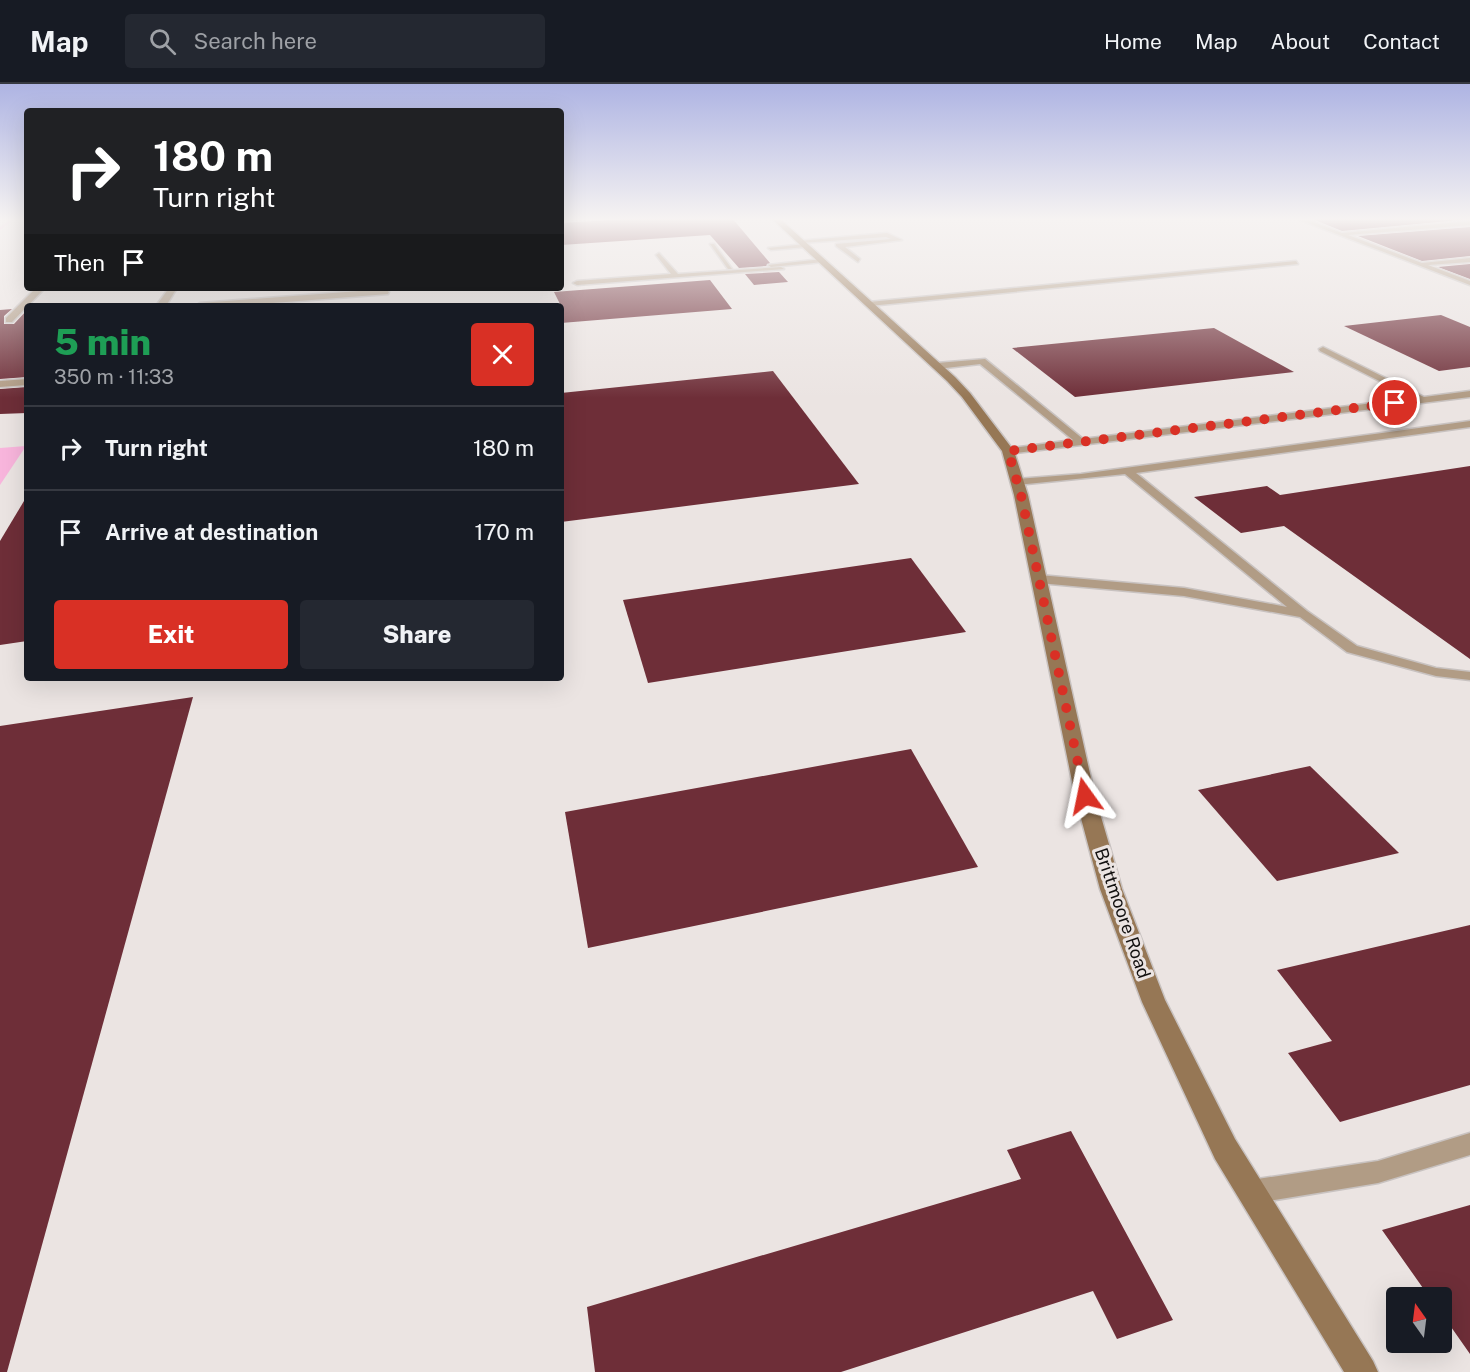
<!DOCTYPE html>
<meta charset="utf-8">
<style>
:root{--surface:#171b24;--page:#242831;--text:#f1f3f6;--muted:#9ea1a6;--line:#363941;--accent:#d93025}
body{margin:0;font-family:"Public Sans",sans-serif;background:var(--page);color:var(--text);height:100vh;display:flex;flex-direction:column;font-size:22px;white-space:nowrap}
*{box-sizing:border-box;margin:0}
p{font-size:20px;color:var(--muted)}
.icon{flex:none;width:33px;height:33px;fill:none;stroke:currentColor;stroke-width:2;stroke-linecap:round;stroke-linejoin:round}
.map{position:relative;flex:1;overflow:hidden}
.panel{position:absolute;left:24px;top:219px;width:540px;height:378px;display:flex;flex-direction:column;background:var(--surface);border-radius:6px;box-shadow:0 6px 24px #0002}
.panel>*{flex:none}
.hud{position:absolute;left:24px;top:24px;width:540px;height:183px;border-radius:6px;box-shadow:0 6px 24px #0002;background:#202124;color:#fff;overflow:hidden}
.needle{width:39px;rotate:346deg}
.fabs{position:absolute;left:1386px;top:1203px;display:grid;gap:12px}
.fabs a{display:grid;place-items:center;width:66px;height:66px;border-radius:6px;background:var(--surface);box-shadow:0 6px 24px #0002;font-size:30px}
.pin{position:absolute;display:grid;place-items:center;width:51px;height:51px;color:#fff;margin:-26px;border:3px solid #fff;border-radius:50%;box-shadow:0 2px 6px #0007}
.me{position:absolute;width:66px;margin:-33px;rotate:348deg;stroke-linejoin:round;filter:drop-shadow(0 0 4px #0008)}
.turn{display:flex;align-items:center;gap:21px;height:126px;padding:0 30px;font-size:27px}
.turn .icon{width:78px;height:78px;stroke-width:2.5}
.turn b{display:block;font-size:42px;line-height:51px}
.then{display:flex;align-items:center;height:57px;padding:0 30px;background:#0003;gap:12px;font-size:22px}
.round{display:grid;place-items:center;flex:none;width:63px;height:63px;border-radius:6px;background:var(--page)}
.summary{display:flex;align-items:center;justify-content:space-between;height:102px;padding:0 30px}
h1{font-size:36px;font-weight:800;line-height:45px;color:#1e9e55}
.button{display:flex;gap:12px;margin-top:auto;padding:12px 30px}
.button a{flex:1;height:69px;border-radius:6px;background:var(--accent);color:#fff;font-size:24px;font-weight:800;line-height:69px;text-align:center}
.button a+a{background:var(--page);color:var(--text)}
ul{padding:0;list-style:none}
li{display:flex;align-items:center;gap:18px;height:84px;padding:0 30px;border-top:2px solid var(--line)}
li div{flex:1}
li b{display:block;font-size:22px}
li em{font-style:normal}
header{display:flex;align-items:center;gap:36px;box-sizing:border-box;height:84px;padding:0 30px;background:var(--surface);border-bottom:2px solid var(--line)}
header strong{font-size:28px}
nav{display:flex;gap:33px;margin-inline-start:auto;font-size:21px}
.search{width:420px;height:54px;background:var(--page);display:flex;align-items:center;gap:15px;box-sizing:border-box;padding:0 21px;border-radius:6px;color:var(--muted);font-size:22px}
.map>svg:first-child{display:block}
</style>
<header>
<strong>Map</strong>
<div class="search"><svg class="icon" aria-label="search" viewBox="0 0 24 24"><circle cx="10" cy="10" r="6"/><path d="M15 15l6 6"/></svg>Search here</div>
<nav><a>Home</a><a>Map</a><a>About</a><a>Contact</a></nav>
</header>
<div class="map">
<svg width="1470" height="1288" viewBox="0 0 1470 1288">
<rect width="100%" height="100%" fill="#ebe4e2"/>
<path fill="#f8b5dc" d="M26 362 0 401V364Z"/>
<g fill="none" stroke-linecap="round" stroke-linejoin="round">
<path fill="#f8b5dc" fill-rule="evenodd" d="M7 134H11V138L0 146V143L7 138Z"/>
</g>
<g fill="#6e2e38">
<path d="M641 134H732L770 179 766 182 739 184 710 151 561 161V139Z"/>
<path d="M1310 134H1470V135L1342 147Z"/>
<path d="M1470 143V172L1422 177 1358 152Z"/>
<path d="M1470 180V195L1438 183Z"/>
<path d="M779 188 788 198 754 201 745 190Z"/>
<path d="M710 196 732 225 561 239V222L554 208Z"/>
<path d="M12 225 4 232V240H14L27 226V293L0 295V226Z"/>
<path d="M1441 231 1470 243V283L1439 287 1344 242Z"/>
<path d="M1214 244 1294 288 1075 313 1012 264Z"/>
<path d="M773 287 859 400 561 438V309Z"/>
<path d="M27 303V329L0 330V305Z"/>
<path d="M1470 382V575L1284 442 1241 449 1194 413 1267 402 1280 411Z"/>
<path d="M27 412V557L0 561V457Z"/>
<path d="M911 474 966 548 648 599 623 516Z"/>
<path d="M193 613 7 1288H0V642Z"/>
<path d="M911 665 978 783 588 864 565 728Z"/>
<path d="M1310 682 1348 719 1399 769 1277 797 1198 706Z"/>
<path d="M1470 841V1001L1340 1038 1288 969 1332 957 1277 886Z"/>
<path d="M1071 1047 1173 1236 1117 1255 1093 1207 841 1288H595L587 1223 1021 1095 1007 1066Z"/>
<path d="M1470 1121V1270L1442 1230V1214H1430L1382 1146Z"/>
</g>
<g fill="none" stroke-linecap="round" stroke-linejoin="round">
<g stroke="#c8c2c0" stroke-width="3">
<g id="service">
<path d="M1295 134H1303L1342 149 1470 137V141L1348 151 1422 179 1470 174V178L1428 181 1470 197V201Z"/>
<path d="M887 149 902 156 845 163 860 175 858 178 836 162V160L891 155 886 153 801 159 798 157Z"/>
<path d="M710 160H714L732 185H728Z"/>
<path d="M805 160 807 163 771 166 768 164Z"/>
<path d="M659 169 678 190 781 183 784 185 577 201 573 199 577 197 671 190 656 171Z"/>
<path d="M822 175 824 178 771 183 768 181Z"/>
<path d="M1296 177 1298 180 869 222 865 220 869 218Z"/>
<path d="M1323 263 1424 313 1470 307V313L1008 370 1004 369V365L1073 356 980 280 937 285 933 282 937 279 985 275 1083 355 1413 314 1320 267 1319 265Z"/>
<path d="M1470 337V343L1136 389 1307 527 1357 562 1436 584 1470 588V596L1436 592 1347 568 1300 533 1184 512 1039 499 1033 495 1039 491 1184 504 1287 523 1125 390 1017 401 1012 398 1017 395 1081 390Z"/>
<path d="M1470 1049V1071L1378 1099 1251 1120 1243 1116 1239 1108 1243 1100 1251 1096 1378 1077Z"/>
</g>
</g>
<g stroke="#c8c2c0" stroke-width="3">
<g id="minor">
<path d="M36 204H45L12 238H6V234Z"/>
<path d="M169 204H177L166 222H156Z"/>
<path d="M385 205 389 208 388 210 235 222H195L200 219Z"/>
<path d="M27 295V301L0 303V297Z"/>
</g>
</g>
<g stroke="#c8c2c0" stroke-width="3">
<path id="secondary" d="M771 134H779L955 293 970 309 1014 367 1028 411 1095 712 1122 805 1165 916 1235 1055 1373 1277 1378 1288H1344L1215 1075 1142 918 1100 805 1075 712 1014 411 1002 367 962 313 947 297Z"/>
</g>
<use href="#service" fill="#b19c85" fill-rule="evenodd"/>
<use href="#minor" fill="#b19c85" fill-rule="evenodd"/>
<use href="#secondary" fill="#967755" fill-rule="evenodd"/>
</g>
<linearGradient id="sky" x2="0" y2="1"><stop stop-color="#aeb4e3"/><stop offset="0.43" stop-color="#f6f3f2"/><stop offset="1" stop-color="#f6f3f2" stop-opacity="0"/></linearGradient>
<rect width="1470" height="314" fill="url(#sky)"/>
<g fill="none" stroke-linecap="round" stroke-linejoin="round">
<path stroke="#d93025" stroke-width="10" stroke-dasharray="0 18" d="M1085 712 1021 411 1008 367 1395 319"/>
</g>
<g text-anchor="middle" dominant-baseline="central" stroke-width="6" stroke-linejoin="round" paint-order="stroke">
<g font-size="18" fill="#12100f" stroke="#ebe4e2">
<text transform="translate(1123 829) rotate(71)">Brittmoore Road</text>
</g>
</g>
</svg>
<div class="fabs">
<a><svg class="needle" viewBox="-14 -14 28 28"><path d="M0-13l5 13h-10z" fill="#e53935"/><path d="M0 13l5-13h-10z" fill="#9ea1a6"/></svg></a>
</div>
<div class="pin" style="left:1395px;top:319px;background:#d93025"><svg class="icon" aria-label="arrive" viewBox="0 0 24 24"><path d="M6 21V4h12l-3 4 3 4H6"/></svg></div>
<svg class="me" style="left:1085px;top:712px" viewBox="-20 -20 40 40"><path d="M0-17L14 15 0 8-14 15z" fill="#d93025" stroke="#fff" stroke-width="4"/></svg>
<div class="hud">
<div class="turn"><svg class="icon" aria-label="right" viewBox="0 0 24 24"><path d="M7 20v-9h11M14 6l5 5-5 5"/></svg><div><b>180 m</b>Turn right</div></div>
<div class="then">Then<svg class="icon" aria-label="arrive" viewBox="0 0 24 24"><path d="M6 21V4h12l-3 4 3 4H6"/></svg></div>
</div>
<section class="panel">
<div class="summary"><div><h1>5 min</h1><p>350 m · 11:33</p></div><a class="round" style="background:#d93025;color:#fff"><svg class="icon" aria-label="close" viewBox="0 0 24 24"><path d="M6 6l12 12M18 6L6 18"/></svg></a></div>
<ul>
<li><svg class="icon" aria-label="right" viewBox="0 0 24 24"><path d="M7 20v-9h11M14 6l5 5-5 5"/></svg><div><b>Turn right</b></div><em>180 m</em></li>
<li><svg class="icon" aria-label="arrive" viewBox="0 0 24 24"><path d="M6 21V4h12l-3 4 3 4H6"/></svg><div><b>Arrive at destination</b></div><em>170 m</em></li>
</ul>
<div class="button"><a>Exit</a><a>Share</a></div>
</section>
</div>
